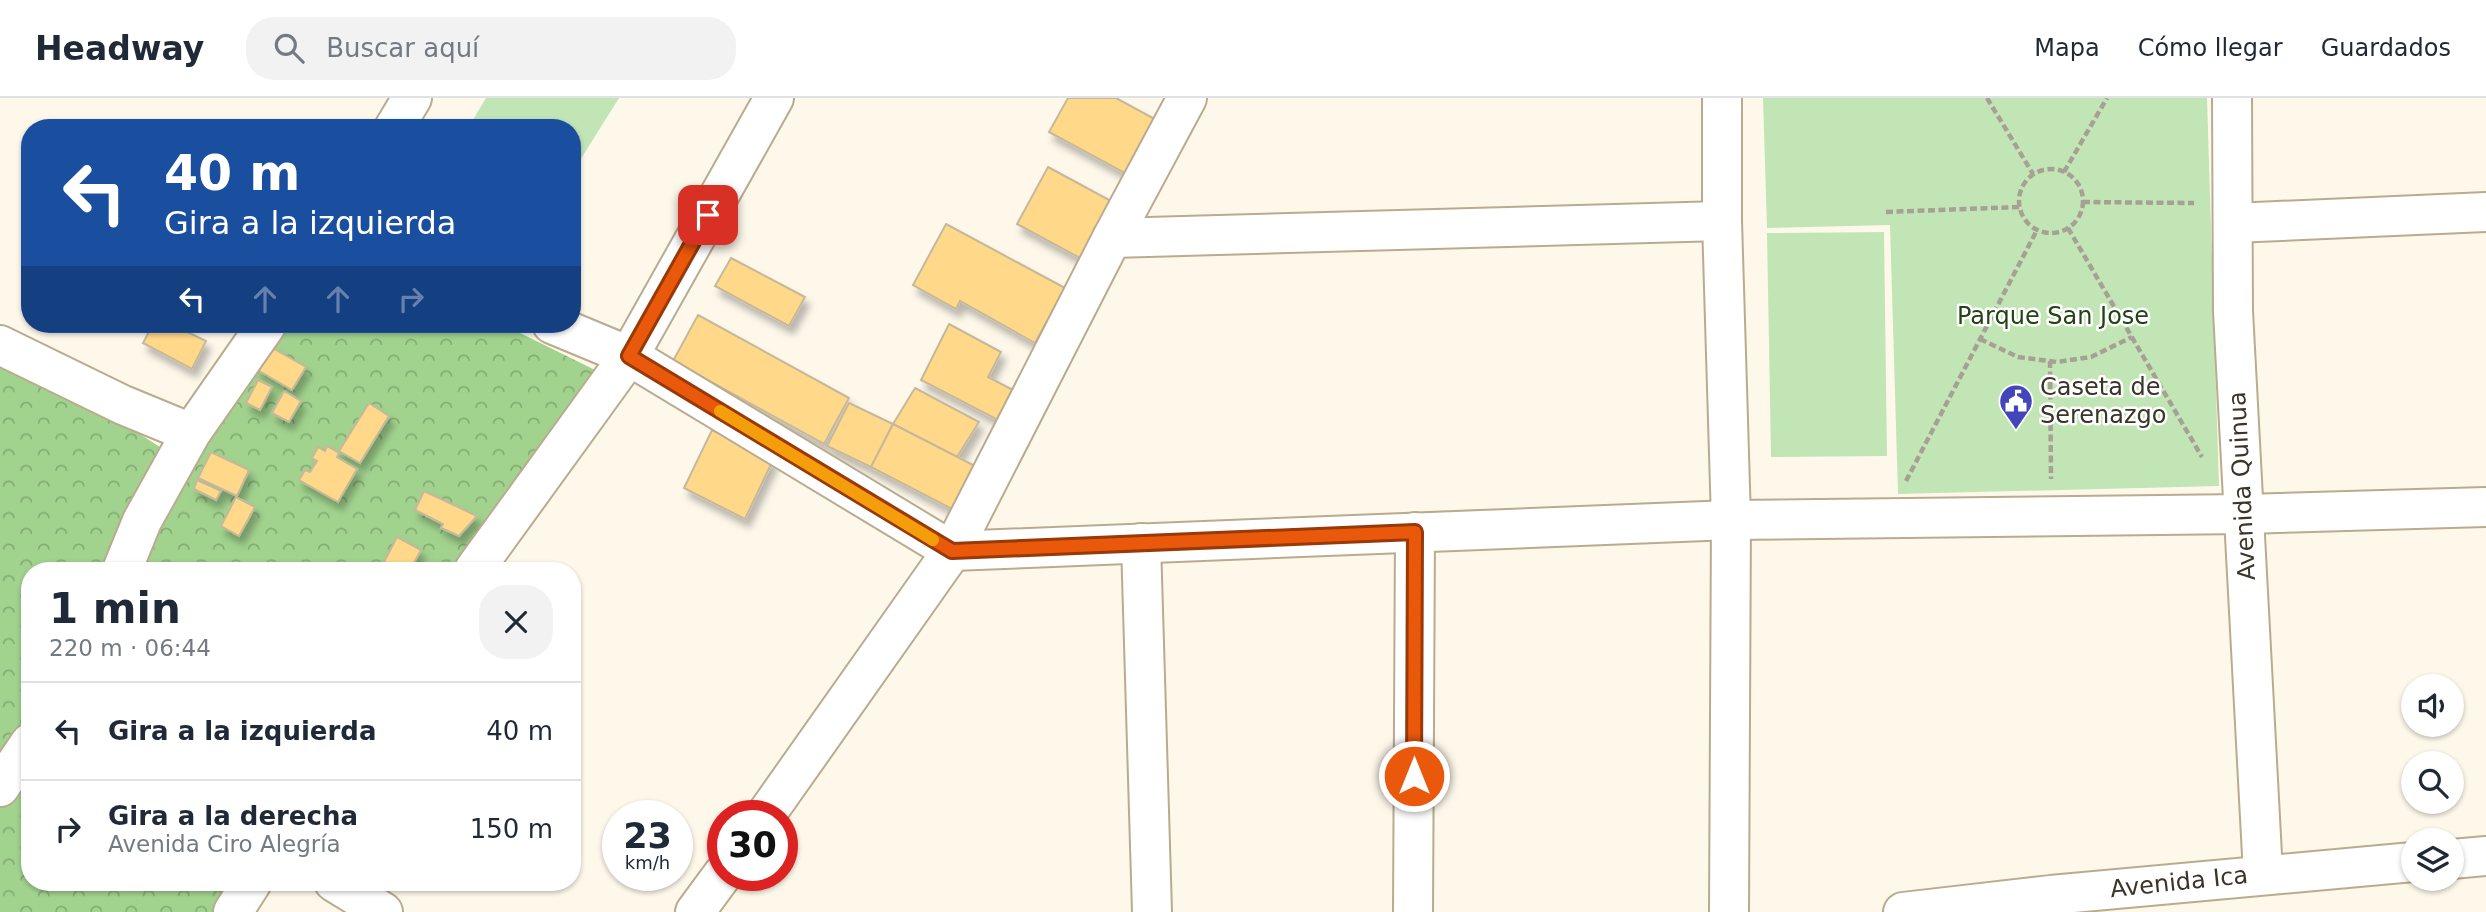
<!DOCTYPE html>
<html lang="es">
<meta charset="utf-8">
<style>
:root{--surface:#fff;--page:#f2f2f3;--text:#1f2937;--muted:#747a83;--line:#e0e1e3}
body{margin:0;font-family:"DejaVu Sans",sans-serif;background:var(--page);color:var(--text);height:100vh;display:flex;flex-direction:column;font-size:26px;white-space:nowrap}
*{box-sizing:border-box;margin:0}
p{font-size:23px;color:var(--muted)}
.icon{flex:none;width:38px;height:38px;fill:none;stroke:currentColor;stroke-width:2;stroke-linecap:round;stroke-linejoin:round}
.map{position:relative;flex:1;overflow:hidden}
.sheet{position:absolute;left:21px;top:464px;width:560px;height:329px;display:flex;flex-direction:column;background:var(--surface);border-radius:28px;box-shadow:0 2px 5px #0004}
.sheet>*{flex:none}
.guide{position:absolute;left:21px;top:21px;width:560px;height:214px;border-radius:28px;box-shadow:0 2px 5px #0004;background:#1a4fa0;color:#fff;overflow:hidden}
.fabs{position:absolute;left:2401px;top:576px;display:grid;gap:14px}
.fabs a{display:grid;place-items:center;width:63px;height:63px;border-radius:50%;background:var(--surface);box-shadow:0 2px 5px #0004;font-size:35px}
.speed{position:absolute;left:602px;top:702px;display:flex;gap:14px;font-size:35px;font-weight:700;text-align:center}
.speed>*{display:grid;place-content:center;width:91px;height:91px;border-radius:50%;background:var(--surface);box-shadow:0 2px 5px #0004;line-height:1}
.speed small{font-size:18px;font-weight:400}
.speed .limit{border:10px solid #d22;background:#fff;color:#111}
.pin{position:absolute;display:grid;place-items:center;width:60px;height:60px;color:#fff;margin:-30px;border-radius:14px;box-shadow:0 4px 10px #0006}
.me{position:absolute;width:77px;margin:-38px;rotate:0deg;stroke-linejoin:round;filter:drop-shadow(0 0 5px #0008)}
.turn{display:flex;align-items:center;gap:24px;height:147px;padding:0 28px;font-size:32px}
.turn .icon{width:91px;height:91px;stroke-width:2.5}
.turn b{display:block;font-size:49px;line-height:60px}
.lanes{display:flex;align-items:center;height:66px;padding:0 28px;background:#0003;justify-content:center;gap:35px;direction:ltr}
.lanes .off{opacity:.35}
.round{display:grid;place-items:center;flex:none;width:74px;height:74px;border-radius:28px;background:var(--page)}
.overview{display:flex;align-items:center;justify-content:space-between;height:119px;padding:0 28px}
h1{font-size:42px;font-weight:700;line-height:52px}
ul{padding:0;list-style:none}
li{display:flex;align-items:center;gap:21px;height:98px;padding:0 28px;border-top:2px solid var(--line)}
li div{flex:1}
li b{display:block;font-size:26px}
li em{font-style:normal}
header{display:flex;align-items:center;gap:42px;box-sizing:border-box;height:98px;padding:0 35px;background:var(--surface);border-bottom:2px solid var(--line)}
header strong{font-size:33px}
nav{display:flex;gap:38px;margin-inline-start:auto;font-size:24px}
.search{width:490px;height:63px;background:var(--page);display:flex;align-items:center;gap:18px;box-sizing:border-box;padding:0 24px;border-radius:28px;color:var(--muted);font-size:26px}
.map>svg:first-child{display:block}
</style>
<header>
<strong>Headway</strong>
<div class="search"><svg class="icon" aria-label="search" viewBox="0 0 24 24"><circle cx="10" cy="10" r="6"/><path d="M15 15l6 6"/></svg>Buscar aquí</div>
<nav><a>Mapa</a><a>Cómo llegar</a><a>Guardados</a></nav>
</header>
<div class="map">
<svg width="2486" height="814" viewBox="0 0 2486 814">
<defs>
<pattern id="forest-crowns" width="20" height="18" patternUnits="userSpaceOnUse" patternTransform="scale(1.75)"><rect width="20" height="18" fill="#a1d38e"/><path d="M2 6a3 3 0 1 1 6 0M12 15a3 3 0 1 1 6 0" fill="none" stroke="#84ac74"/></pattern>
<filter id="shadow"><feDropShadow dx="4.5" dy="8" stdDeviation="3.5" flood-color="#0004"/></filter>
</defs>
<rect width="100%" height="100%" fill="#fef8eb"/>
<g fill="#c2e5b6">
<path d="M486 0H619L572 75V30H468Z"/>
<path d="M1763 0H2207L2219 388 1898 396 1890 127 1767 130Z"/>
<path d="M1884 134 1887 358 1771 359 1767 135Z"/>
</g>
<path fill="url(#forest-crowns)" d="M246 226H502L597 273 459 472H30V784H248L231 814H0V259L121 324 177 360Z"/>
<g fill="#ffd989" stroke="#c6b89a" stroke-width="2" filter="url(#shadow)">
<path d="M1068 0H1116L1162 25 1132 79 1049 34Z"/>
<path d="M1048 69 1122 109 1091 166 1017 126Z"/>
<path d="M946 126 1065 190 1035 245 960 203 956 211 913 187Z"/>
<path d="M731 160 805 199 789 228 715 188Z"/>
<path d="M698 217 849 300 824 346 673 263Z"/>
<path d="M153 226H171L206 243 192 271 143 245Z"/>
<path d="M949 226 1001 254 988 279 1013 292 998 322 921 282Z"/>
<path d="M269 248 306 269 292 292 256 271Z"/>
<path d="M258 282 272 289 260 312 246 305Z"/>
<path d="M915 290 979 324 957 359 893 326Z"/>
<path d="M284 293 301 303 289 324 272 315Z"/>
<path d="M369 305 389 318 360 365 339 353Z"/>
<path d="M849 305 893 326 871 369 827 348Z"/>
<path d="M893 326 975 368 952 411 871 369Z"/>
<path d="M712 332 773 362 745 421 684 390Z"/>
<path d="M327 348 339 355 337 359 357 371 338 404 299 382 305 372 310 374 317 363 312 360 318 349 325 353Z"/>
<path d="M211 354 249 372 237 398 198 380Z"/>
<path d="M197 382 221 393 216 402 194 391Z"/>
<path d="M424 393 477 418 459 438 441 430 443 426 415 412Z"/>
<path d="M236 399 255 409 239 438 221 428Z"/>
<path d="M397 439 421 452 410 472H400L384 464Z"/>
</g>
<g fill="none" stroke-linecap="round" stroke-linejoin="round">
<g stroke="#baab8e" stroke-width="42">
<g id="minor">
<path d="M1722 0V123L1731 422 1729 814"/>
<path d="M2232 0 2233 213 2263 776"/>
<path d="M394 30 412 0"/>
<path d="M2233 125 2486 114"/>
<path d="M1112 140 1722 123"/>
<path d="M552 226 629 258 952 453 1731 422 2244 416 2486 409"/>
<path d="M0 247 123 307 191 335"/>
<path d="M1141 445 1152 814"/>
<path d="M122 472 142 423 191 335 267 226"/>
<path d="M474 472 629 258 774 0"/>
<path d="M0 689 30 645"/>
<path d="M765 718 952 453 1112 140 1187 0"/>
<path d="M2452 761 2486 758"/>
<path d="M334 784 383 814"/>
<path d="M233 814 252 784"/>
<path d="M695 814 723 776"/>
<path d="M1413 814 1415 434"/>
<path d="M1903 814 2051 797 2413 764"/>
</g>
</g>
<g stroke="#a7a194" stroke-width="4.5" stroke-dasharray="7 3.5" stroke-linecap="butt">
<path d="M1987 0 2033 76"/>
<circle cx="2051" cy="103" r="32"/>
<path d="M2064 74 2107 0"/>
<path d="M2083 104 2194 105"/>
<path d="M1886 114 2019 109"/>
<path d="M2068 130 2202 359"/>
<path d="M1980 241 2018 259 2057 264 2091 259 2132 239"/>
<path d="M2050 263 2051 381"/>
<path d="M1906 383 2037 132"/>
</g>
<use href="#minor" stroke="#fff" stroke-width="38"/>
</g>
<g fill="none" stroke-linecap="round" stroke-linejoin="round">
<g stroke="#983908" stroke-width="18">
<path id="route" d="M708 117 629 258 952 453 1415 434 1414 678"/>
</g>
<use href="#route" stroke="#ea580c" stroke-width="12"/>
<path stroke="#f59e0b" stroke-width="12" d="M720 313 933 442"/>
</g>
<defs>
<g id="civic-pin" transform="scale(1.75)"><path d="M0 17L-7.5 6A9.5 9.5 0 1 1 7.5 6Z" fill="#4345bb" stroke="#fff"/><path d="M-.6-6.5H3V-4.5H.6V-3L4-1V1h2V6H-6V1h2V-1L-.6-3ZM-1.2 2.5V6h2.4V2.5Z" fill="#fff"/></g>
</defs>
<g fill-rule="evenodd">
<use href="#civic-pin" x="2016" y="303"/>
</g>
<g text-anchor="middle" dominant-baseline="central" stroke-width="5" stroke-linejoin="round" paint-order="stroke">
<g font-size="24" fill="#234314" stroke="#fff">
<text x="2053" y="218">Parque San Jose</text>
</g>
<g font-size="24" fill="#3b3529" stroke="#fff" text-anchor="start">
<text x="2040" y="289">Caseta de<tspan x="2040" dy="28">Serenazgo</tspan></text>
</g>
<g font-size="24" fill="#3b3529" stroke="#fff">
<text transform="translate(2242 388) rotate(-93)">Avenida Quinua</text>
<text transform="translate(2179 784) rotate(-6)">Avenida Ica</text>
</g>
</g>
</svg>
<div class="fabs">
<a><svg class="icon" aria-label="sound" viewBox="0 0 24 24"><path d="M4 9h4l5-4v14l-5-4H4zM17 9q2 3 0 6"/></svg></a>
<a><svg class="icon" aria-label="search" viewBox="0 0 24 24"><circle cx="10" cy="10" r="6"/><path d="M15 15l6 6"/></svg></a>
<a><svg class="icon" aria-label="layers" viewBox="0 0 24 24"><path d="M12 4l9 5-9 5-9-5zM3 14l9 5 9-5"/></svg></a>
</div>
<div class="speed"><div>23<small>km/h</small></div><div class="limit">30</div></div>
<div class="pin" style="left:708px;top:117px;background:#d93025"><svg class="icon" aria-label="arrive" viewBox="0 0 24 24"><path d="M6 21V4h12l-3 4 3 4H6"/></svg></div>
<svg class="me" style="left:1414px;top:678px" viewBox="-20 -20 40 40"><circle r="17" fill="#ea580c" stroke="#fff" stroke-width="3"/><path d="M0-11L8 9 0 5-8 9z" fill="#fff"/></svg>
<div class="guide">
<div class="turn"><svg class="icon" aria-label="left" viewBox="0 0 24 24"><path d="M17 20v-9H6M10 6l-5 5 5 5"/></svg><div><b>40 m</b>Gira a la izquierda</div></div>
<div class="lanes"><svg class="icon" aria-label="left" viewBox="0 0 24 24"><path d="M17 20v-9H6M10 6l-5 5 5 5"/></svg><svg class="icon off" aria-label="ahead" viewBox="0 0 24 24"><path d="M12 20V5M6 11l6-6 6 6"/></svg><svg class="icon off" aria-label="ahead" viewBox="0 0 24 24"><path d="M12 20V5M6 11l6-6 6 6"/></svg><svg class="icon off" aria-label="right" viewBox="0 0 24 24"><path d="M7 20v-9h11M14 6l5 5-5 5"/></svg></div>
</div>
<section class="sheet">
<div class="overview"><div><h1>1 min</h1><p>220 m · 06:44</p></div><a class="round"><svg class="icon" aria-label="close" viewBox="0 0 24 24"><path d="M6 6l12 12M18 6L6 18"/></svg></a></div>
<ul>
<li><svg class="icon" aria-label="left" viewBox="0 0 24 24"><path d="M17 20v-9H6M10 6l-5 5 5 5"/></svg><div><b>Gira a la izquierda</b></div><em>40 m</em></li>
<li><svg class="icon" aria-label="right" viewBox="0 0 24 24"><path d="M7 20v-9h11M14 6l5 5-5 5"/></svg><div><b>Gira a la derecha</b><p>Avenida Ciro Alegría</p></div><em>150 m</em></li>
</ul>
</section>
</div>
